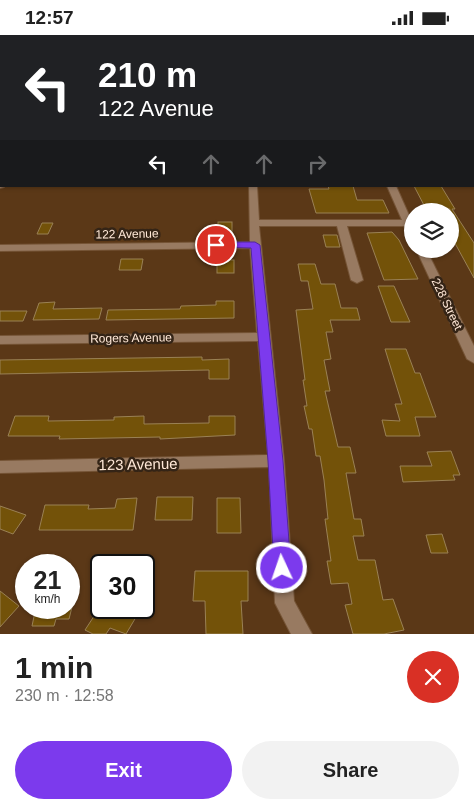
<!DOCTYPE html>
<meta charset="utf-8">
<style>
:root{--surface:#fff;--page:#f2f2f2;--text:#222;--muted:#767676;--accent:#7c3aed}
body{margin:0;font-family:Arial,sans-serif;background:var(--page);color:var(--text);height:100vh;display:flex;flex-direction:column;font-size:19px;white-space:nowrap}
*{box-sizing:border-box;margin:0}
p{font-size:16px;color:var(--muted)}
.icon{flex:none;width:28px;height:28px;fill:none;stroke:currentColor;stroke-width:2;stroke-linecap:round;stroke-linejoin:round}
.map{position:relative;height:599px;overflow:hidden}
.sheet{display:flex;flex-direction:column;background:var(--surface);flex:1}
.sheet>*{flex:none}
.top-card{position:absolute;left:0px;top:0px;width:475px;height:152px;box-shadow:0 1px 4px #0004;background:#202124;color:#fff;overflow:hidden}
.controls{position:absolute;left:404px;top:168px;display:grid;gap:10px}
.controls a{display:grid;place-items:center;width:55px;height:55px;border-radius:50%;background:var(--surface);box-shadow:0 1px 4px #0004;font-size:25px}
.speed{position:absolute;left:15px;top:519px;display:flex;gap:10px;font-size:25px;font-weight:700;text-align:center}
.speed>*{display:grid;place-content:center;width:65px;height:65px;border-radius:50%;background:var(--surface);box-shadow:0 1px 4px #0004;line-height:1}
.speed small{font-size:12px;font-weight:400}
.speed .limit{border:2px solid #111;border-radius:8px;background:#fff;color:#111}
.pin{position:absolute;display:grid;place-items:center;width:42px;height:42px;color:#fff;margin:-21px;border:2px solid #fff;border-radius:50%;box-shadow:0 1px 5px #0007}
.me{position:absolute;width:55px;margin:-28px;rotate:357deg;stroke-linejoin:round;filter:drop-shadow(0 0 4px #0008)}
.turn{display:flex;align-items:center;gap:18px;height:105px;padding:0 15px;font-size:22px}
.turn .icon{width:65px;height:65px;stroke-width:2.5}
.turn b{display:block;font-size:35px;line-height:42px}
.lanes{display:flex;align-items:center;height:48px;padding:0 15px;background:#0003;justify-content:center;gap:25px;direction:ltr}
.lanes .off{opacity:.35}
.round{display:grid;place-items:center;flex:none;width:52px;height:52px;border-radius:26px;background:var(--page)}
.headline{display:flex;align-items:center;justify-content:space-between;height:85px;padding:0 15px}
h1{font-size:30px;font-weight:800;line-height:38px}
.primary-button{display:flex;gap:10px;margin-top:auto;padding:10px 15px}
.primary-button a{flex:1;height:58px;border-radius:30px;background:var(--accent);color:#fff;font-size:20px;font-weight:800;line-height:58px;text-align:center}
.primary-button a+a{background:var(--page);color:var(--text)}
.status{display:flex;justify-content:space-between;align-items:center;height:35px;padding:0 25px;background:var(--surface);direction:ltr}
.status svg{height:14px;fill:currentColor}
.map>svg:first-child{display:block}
</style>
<div class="status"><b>12:57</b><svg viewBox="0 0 49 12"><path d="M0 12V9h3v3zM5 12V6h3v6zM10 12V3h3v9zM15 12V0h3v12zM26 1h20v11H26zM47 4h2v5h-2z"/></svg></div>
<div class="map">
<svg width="474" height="599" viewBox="0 0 474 599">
<rect width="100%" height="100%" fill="#5b3817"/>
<g fill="#735209" stroke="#9a8155">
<path d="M328 151H353L357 165H383L389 178H316L309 154H329Z"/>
<path d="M414 151H441L455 174H452L474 208V243L451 201H455L450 193V174H426Z"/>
<rect x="218" y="187" width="14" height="10"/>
<path d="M42 188H53L48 199H37Z"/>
<path d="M392 197 399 205 418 244 384 245 367 198Z"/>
<path d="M323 200H337L340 212H326Z"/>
<path d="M121 224H143L141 235H119Z"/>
<rect x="217" y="225" width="17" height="13"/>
<path d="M298 229H315L321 249H335L341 273H357L360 285H330L333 297H326L331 324 324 325 330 356H325L338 412H350L356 438H346L354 484H361L364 501H353L358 525H375L383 565 393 564 404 595 384 599H353L345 570 352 569 348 548 331 549 327 526H331L325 484H328L324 445 320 421H316L312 394H309L304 371H307L303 345H305L296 275 313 274 308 246H301Z"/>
<path d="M378 251H394L410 287H391Z"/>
<path d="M216 266H234V283L106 285 108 275 180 274 181 271 216 270Z"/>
<path d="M55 267 53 274 102 273 99 284 33 285 39 268Z"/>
<path d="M0 276H27L23 286H0Z"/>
<path d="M385 314H406L415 338H420L436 382H415L420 401H386L382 385 400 386 395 369H402Z"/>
<path d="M202 322V325L229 324V344H209V335L0 339V325Z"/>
<path d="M15 381H49L48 386 114 385V382L144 381V389L209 388V381H235V400L160 404V402L59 404 60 401H8Z"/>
<path d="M451 416 460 440H453L455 445 403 447 400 431H432L427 417Z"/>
<path d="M157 462H193L192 485H155Z"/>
<path d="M137 463 133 495H39L45 470H89L88 474 115 473 117 464Z"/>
<path d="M217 463H240L241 498H217Z"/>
<path d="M0 471 26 480 13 499 0 494Z"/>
<path d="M442 499 448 518H431L426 500Z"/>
<path d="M195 536H248V566H241L243 599H206L205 566H193Z"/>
<path d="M0 556 19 571 0 592Z"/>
<path d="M36 572H72L69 584H56L54 591H32Z"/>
<path d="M100 572H142L126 599 110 593 106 599H93L85 595Z"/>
</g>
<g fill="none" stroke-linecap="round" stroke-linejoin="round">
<g stroke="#755436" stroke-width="2">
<g id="minor">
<path d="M86 0H92V1H87Z"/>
<path d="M144 0H153L154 1H146Z"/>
<path d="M314 0H320L321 1H315Z"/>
<path d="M349 0H355V1H350Z"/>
<path d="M437 0H443L444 1H438Z"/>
<rect x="0" y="16" width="1" height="4"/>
<rect x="0" y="103" width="1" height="4"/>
<path d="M0 147 1 151 4 152 0 153Z"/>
<path d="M249 151H257L259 185H402L387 151H396L412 187V200L408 199 404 191H347L363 245 357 248 351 245 337 191H259L284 426 294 566 312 599H291L275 568 269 432 0 438V426L268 420 258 306 0 309V301L257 298 250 213 0 216V210L250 207Z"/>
<path d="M416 214H426L474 311V328L467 324Z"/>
</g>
</g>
<use href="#minor" fill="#987a61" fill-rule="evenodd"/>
</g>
<path fill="#7c3aed" stroke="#51269a" d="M216 207H255L260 210 283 426 291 533 288 538 282 541 276 538 274 533 268 426 251 213 212 212 211 210Z"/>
<g text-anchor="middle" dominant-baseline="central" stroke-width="5" stroke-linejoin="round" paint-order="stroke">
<g font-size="12" fill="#ffe8d7" stroke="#342416">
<text transform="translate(127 199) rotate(-1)">122 Avenue</text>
<text transform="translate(447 269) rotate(64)">228 Street</text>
<text transform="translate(131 303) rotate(-1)">Rogers Avenue</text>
</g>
<g font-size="15" fill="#ffe8d7" stroke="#342416">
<text transform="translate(138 429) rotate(-1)">123 Avenue</text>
</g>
</g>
</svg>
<div class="controls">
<a><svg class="icon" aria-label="layers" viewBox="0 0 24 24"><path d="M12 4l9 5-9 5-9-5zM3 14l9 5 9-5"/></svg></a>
</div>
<div class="speed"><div>21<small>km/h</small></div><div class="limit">30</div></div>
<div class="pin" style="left:216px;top:210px;background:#d93025"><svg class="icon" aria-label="arrive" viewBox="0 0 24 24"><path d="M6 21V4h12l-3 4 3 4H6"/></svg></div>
<svg class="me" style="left:282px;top:533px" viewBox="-20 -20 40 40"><circle r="17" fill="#7c3aed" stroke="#fff" stroke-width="3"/><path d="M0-11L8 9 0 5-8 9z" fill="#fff"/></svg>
<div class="top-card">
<div class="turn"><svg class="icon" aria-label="left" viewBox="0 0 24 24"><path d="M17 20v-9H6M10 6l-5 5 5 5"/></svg><div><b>210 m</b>122 Avenue</div></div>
<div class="lanes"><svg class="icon" aria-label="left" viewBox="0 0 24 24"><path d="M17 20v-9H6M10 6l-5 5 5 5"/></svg><svg class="icon off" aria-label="ahead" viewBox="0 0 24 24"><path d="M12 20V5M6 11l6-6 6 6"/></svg><svg class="icon off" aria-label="ahead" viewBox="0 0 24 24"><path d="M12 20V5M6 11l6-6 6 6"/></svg><svg class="icon off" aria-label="right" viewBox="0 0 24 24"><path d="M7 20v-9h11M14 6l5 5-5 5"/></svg></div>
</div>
</div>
<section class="sheet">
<div class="headline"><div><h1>1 min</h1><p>230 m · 12:58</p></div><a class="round" style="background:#d93025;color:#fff"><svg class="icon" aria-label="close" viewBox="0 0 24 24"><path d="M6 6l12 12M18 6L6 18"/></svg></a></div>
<div class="primary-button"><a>Exit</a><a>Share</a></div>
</section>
